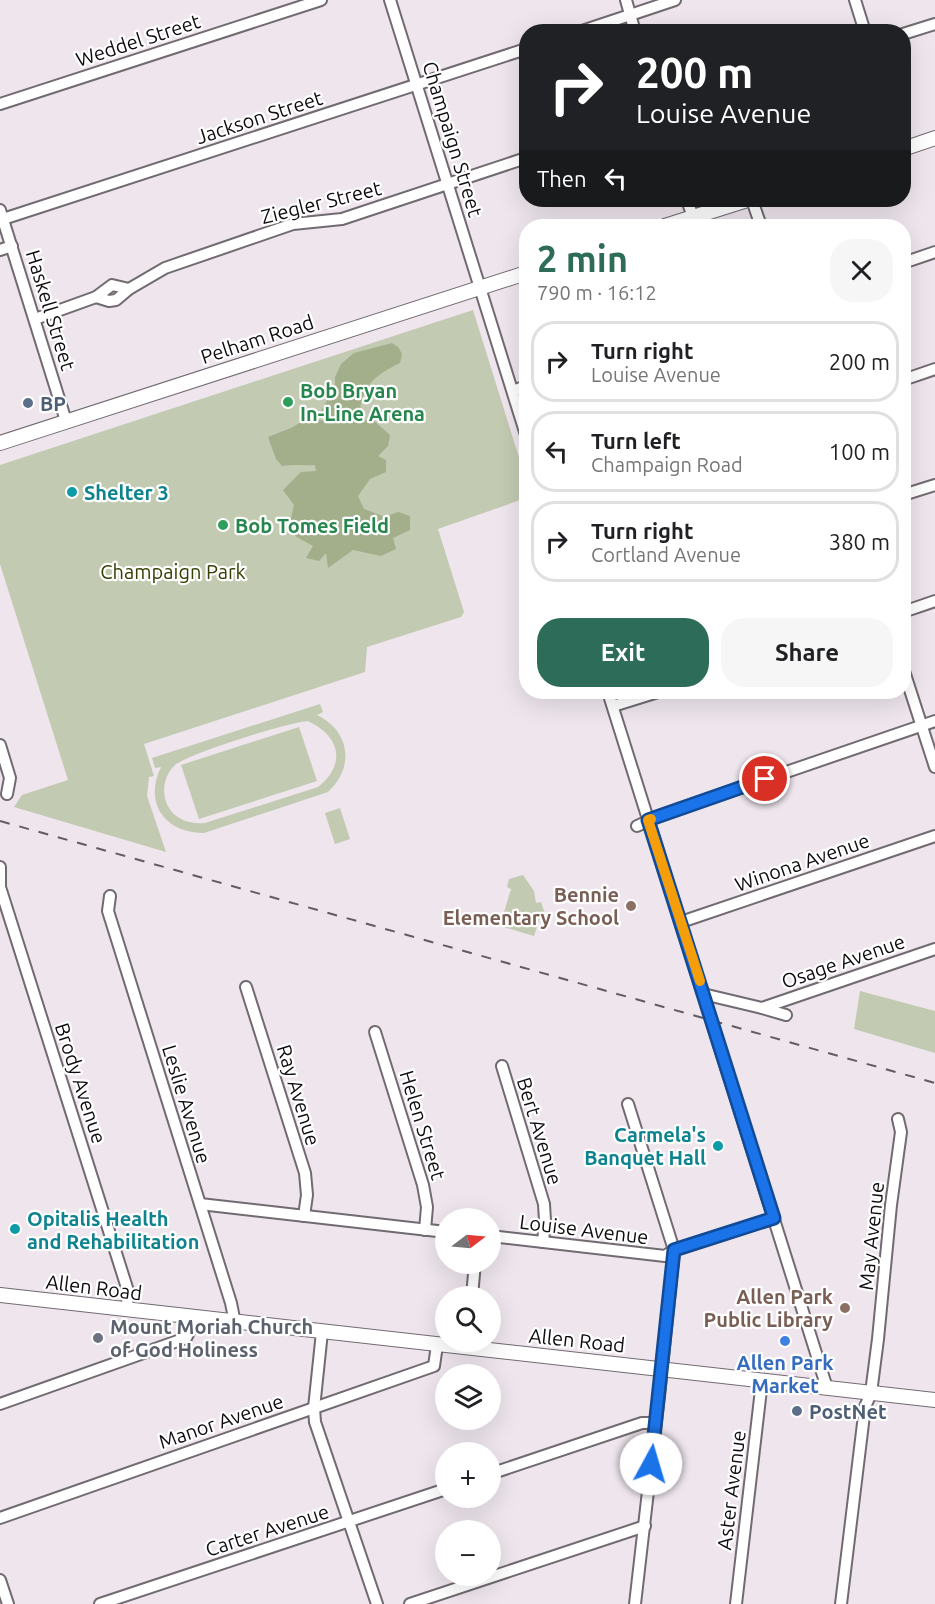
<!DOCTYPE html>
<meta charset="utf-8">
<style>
:root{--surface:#fff;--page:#f6f6f6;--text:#202124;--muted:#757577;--line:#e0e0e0;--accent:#2d6c59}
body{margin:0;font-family:Ubuntu,sans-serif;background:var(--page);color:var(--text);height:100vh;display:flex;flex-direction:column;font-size:22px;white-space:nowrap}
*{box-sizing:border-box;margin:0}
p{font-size:20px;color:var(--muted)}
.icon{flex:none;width:33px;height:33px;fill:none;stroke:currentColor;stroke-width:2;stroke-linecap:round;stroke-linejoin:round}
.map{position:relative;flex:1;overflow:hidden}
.panel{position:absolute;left:519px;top:219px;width:392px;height:480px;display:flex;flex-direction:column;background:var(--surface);border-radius:24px;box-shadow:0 6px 24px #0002}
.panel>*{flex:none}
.guide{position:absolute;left:519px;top:24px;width:392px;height:183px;border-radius:24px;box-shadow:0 6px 24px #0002;background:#202124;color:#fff;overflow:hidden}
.needle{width:39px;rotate:74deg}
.fabs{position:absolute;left:435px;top:1208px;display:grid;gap:12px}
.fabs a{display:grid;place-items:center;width:66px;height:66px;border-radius:50%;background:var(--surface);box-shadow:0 6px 24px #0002;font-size:30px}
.pin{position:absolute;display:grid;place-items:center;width:51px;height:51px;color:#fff;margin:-26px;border:3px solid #fff;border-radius:50%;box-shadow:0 2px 6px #0007}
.me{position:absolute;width:66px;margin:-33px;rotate:6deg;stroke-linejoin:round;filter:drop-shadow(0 0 4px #0008)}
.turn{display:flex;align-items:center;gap:21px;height:126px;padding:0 18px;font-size:27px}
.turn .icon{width:78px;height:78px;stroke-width:2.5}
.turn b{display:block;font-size:42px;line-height:51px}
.then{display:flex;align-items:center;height:57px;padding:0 18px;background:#0003;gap:12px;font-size:22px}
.round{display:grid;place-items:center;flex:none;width:63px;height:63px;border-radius:24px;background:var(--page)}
.head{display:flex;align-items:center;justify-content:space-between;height:102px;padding:0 18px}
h1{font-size:36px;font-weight:700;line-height:45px;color:var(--accent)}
.action{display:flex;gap:12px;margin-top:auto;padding:12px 18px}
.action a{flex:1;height:69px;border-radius:24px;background:var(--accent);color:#fff;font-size:24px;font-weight:700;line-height:69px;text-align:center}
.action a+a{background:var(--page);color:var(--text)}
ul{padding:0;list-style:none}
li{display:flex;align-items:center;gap:18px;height:81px;margin:0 12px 9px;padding:0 6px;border:3px solid var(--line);border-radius:24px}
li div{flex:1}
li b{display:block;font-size:22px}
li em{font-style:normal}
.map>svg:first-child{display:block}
</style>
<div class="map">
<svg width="935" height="1604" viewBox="0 0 935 1604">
<rect width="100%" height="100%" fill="#eee5ed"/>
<g fill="#c2cab1" fill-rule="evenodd">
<path d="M473 310 526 480V498L438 529 464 612 461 617 367 647 365 672 144 744 154 776 149 777 147 796 166 852 14 807 22 795 68 780 0 564V465Z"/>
<path d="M320 704 323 712 317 715C350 731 355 767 328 792L204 833C166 833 143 804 161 767L155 768 152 758ZM308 721C340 736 347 764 318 787L205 823C192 824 177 821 169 808 161 795 163 777 174 766 185 754 290 722 308 721Z"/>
<path d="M299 727 317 781 199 819 181 765Z"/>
<path d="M340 808 350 839 335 844 325 813Z"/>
<path d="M523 875 534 891 536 903 541 902 546 917 539 920 534 936 500 926 511 889 507 887 509 879Z"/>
<path d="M860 991 935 1011V1053L854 1029Z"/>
</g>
<path fill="#a3ae8a" d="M392 343 398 347 402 354 400 363C373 376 359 388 360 420H373L390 435 388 446 378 456 386 460V472L370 479 358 496 364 509 385 517 398 512 410 516V530L393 538 396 549 381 556 353 550 328 568 326 553 319 561 306 558 313 546 295 536 290 523 294 505 283 490 301 472 316 471 315 465C304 466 293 464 282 466L276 459 268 437 291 428 308 418 326 421 321 411 335 387V377L341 364 354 353Z"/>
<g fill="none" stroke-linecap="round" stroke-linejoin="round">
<g stroke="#726a71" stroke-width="14">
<g id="minor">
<path d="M390 0 526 435"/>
<path d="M626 0 635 32"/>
<path d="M855 0 865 32"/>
<path d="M579 32 675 0"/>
<path d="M903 34 935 24"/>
<path d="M0 104 321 0"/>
<path d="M687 200 693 217"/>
<path d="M752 200 761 226"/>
<path d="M0 210 66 421"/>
<path d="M3 219 526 49"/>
<path d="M0 250 12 246"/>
<path d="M903 263 935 252"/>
<path d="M96 297 109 301 116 300 129 289 165 268 293 224 342 219 526 158"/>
<path d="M35 319 96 297 112 285 129 289"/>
<path d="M903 380 935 369"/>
<path d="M513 391 526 386"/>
<path d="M903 495 935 485"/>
<path d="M903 612 935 601"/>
<path d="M903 668 935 767"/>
<path d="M608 692 827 1388"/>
<path d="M613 706 658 692"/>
<path d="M0 745 10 778 7 794"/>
<path d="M637 826 661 815 935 721"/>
<path d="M0 867V887L128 1291 127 1310"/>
<path d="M110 896 108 911 231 1303 235 1323"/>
<path d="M681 922 935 836"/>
<path d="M246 987 305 1173 307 1195 304 1216"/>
<path d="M703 994 762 1008 935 949"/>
<path d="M762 1008 786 1015"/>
<path d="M375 1032 423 1185 427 1207 425 1230"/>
<path d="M502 1066 544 1204 545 1221 543 1242"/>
<path d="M628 1104 674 1250 659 1396 635 1604"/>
<path d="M200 1204 446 1232"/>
<path d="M490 1236 665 1256 674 1250 774 1218"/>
<path d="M472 1296 475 1263"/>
<path d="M322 1332 314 1408 315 1422 377 1604"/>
<path d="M0 1404 186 1338 196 1318"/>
<path d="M490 1474 642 1423H656"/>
<path d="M0 1518 434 1366 437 1345"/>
<path d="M0 1580 8 1604"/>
<path d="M100 1604 446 1489"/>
<path d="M410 1604 645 1526"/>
<path d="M736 1604 762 1381"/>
<path d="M841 1604 865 1407 871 1393 878 1339 891 1205 901 1132 898 1119"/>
</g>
</g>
<g stroke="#726a71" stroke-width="16">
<g id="major">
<path d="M903 149 935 138"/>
<path d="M665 226 747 200"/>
<path d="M0 443 526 273"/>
<path d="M0 1295 935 1400"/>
</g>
</g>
<use href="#minor" stroke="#fff" stroke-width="10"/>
<use href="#major" stroke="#fff" stroke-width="14"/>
<path stroke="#625c61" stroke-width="2" stroke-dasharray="10 10" stroke-linecap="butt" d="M0 821 935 1083"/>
</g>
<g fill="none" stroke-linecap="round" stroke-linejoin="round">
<g stroke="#114b97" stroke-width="15">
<path id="route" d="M651 1464 674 1250 774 1218 648 820 765 779"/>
</g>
<use href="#route" stroke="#1a73e8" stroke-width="10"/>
<path stroke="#f59e0b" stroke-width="10" d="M651 819 648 820 700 981"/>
</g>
<g fill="#2e9e5b" stroke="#fff" stroke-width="2">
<circle cx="288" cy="402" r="6"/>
<circle cx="223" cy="525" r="6"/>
</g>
<g fill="#5c6f8a" stroke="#fff" stroke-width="2">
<circle cx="28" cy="403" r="6"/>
<circle cx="797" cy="1411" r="6"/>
</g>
<g fill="#0f9aa8" stroke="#fff" stroke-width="2">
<circle cx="72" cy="492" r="6"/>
<circle cx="718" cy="1146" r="6"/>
<circle cx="15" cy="1229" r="6"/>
</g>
<g fill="#8d6e63" stroke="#fff" stroke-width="2">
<circle cx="631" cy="906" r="6"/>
<circle cx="845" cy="1308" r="6"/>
</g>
<circle fill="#6b7280" stroke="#fff" stroke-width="2" cx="98" cy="1338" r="6"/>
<circle fill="#3f7fe0" stroke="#fff" stroke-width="2" cx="785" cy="1341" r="6"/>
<g text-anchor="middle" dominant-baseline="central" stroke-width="4.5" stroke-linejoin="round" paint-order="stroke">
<g font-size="20" fill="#0f0c0f" stroke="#fff">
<text transform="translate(138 40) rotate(-18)">Weddel Street</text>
<text transform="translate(259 117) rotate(-18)">Jackson Street</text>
<text transform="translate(453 139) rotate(73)">Champaign Street</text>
<text transform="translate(321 202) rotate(-14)">Ziegler Street</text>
<text transform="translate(51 310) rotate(73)">Haskell Street</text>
<text transform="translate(257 339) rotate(-18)">Pelham Road</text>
<text transform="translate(802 862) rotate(-19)">Winona Avenue</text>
<text transform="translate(843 961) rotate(-19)">Osage Avenue</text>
<text transform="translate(81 1083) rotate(72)">Brody Avenue</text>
<text transform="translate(299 1095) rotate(73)">Ray Avenue</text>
<text transform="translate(187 1104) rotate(73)">Leslie Avenue</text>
<text transform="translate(423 1125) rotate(73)">Helen Street</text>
<text transform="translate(540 1131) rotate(73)">Bert Avenue</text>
<text transform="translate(584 1229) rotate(7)">Louise Avenue</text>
<text transform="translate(871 1236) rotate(-84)">May Avenue</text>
<text transform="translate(94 1287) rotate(7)">Allen Road</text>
<text transform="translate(577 1340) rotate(6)">Allen Road</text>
<text transform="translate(221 1421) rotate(-19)">Manor Avenue</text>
<text transform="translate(731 1490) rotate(-83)">Aster Avenue</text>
<text transform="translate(267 1530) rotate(-18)">Carter Avenue</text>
</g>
<g font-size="20" font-weight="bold" fill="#27864d" stroke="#fff" text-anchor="start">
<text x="300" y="390">Bob Bryan<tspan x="300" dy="23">In-Line Arena</tspan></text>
<text x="235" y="525">Bob Tomes Field</text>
</g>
<g font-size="20" font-weight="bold" fill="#4e5e75" stroke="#fff" text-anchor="start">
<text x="40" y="403">BP</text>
<text x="809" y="1411">PostNet</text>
</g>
<g font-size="20" font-weight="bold" fill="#0d838f" stroke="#fff" text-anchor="start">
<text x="84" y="492">Shelter 3</text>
<text x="706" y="1134" text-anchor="end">Carmela's<tspan x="706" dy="23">Banquet Hall</tspan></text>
<text x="27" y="1218">Opitalis Health<tspan x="27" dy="23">and Rehabilitation</tspan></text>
</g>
<g font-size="20" fill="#343f01" stroke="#fff">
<text x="173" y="571">Champaign Park</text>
</g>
<g font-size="20" font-weight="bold" fill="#785e54" stroke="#fff" text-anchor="end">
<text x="619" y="894">Bennie<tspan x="619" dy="23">Elementary School</tspan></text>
<text x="833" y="1296">Allen Park<tspan x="833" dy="23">Public Library</tspan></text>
</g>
<g font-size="20" font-weight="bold" fill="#5b616d" stroke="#fff" text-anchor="start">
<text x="110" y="1326">Mount Moriah Church<tspan x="110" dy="23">of God Holiness</tspan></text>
</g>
<g font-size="20" font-weight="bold" fill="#366cbe" stroke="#fff">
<text x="785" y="1362">Allen Park<tspan x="785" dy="23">Market</tspan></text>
</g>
</g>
</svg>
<div class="fabs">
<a><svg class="needle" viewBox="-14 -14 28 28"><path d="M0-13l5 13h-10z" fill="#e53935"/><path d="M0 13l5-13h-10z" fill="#757577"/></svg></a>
<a><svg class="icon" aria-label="search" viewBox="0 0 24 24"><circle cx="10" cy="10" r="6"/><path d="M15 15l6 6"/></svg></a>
<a><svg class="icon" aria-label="layers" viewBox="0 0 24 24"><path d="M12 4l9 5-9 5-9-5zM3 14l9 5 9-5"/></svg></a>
<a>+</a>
<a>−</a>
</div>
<div class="pin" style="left:765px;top:779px;background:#d93025"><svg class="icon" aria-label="arrive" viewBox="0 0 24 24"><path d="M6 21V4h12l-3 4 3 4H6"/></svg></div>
<svg class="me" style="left:651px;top:1464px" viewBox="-20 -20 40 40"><circle r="19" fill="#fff"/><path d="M0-13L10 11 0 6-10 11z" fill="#1a73e8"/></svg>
<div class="guide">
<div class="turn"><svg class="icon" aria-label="right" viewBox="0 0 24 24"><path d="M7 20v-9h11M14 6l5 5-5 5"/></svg><div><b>200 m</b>Louise Avenue</div></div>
<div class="then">Then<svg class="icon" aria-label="left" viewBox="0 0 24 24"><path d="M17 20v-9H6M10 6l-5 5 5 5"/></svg></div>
</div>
<section class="panel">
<div class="head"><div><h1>2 min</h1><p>790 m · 16:12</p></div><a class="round"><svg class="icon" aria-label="close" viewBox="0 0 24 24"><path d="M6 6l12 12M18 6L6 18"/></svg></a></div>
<ul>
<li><svg class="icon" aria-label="right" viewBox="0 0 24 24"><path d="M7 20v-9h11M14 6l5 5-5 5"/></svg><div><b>Turn right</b><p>Louise Avenue</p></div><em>200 m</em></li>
<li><svg class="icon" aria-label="left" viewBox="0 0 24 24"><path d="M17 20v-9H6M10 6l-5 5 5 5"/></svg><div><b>Turn left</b><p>Champaign Road</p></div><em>100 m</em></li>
<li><svg class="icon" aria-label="right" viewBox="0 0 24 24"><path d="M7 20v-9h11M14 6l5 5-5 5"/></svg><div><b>Turn right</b><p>Cortland Avenue</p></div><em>380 m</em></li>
</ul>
<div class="action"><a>Exit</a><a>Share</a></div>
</section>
</div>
